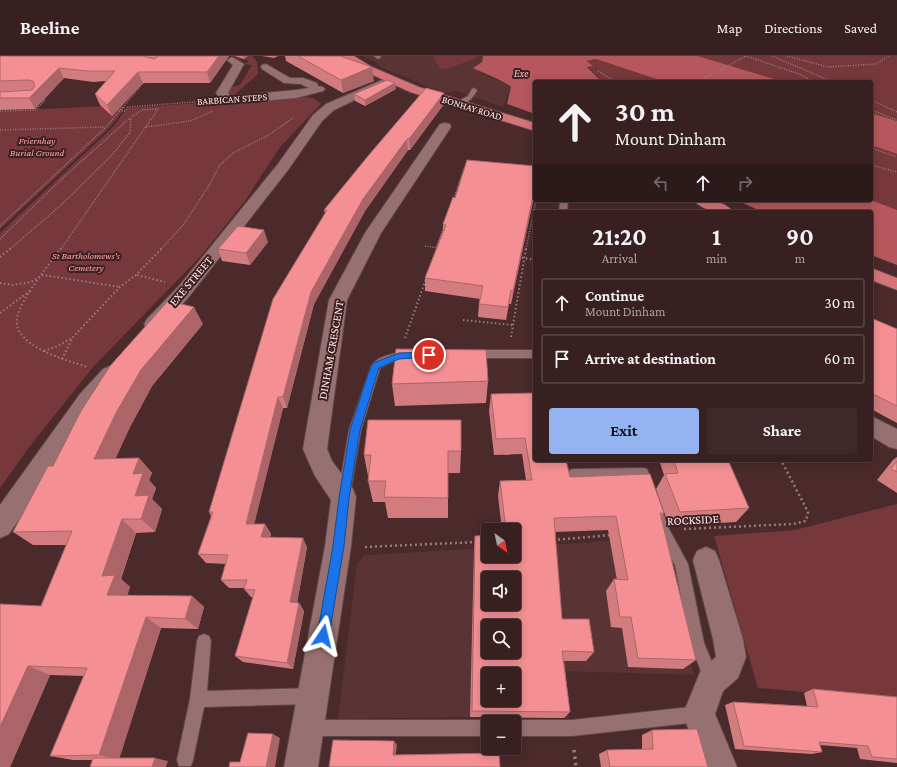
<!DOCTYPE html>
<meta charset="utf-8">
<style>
:root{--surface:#382020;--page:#3f2829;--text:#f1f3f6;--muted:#aba3a5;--line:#523e3e;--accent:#95b2f1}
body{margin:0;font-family:"Crimson Pro",serif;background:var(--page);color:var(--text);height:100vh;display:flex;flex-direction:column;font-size:15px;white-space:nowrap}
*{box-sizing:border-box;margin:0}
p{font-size:13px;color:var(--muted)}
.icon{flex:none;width:22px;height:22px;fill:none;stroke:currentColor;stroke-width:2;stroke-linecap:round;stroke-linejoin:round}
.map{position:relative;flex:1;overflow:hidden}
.drawer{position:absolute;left:533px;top:154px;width:340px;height:252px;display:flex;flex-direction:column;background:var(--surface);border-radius:4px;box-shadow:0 2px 10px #0003,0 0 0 1px var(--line)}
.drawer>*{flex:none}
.banner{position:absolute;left:533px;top:24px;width:340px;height:122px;border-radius:4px;box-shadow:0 2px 10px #0003,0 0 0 1px var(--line);background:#382020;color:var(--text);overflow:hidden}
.needle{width:26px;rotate:147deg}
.fabs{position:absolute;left:481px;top:467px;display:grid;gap:8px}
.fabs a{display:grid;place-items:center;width:40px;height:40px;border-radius:4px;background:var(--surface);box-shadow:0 2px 10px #0003,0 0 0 1px var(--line);font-size:20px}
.pin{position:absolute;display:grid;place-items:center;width:34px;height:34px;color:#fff;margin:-17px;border:2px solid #fff;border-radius:50%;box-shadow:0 1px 4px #0007}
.me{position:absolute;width:44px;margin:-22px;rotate:10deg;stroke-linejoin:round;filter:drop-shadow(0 0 3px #0008)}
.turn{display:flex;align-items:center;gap:14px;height:84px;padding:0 16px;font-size:18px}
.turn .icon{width:52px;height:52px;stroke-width:2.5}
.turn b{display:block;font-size:28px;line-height:34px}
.lanes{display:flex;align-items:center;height:38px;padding:0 16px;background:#0003;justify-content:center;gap:20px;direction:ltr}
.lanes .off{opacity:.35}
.eta{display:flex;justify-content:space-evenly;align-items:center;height:68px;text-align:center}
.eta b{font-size:24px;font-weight:700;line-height:28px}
.button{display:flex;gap:8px;margin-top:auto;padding:8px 16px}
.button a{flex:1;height:46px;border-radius:4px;background:var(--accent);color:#111;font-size:16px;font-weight:700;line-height:46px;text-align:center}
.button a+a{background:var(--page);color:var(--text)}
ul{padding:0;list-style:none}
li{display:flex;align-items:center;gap:12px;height:50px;margin:0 8px 6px;padding:0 8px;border:2px solid var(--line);border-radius:4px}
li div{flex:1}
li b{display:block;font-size:15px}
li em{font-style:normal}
header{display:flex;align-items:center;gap:24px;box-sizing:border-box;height:56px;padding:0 20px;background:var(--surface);border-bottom:1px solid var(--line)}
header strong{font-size:19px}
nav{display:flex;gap:22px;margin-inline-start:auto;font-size:14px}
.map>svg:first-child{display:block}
</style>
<header>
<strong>Beeline</strong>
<nav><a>Map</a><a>Directions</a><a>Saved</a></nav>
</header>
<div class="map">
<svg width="897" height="711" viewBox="0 0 897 711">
<rect width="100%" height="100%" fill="#4a2a2b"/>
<g fill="#5a3435" fill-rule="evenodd">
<path d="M363 0H483L482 6 474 12 491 22 508 27 511 31 503 51 456 35 444 37 382 12 377 7Z"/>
<path d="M657 482 694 619 566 615 569 662 470 661 338 663 357 508 364 500 368 499 488 492V500H514V491ZM488 522H514V548H488ZM488 570H514V596H488ZM488 618H514V644H488Z"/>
</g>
<g fill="#77383c">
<path d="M248 0H252L257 6 258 18 233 40 228 37 230 32 240 29 252 9 241 8 249 6 247 4 234 3 236 2 244 3Z"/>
<path d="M433 0H476V2L450 12 430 14 440 13Z"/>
<path d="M698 0H897V65L871 57V26H784Z"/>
<path d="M596 3 665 26H596V24L599 22 587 10H593L587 5Z"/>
<path d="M293 40 313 42 321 48 280 91 245 145 200 201 94 310 30 390 0 432V177L113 71 124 56 129 52Z"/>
<path d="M107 50 126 51 109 72 0 173V55Z"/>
<path d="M871 89 897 98V154L871 144Z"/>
<path d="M897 448V644L758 632 714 480 795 474Z"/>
</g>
<g fill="#b5575d">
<path d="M483 0H698L784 26H665L596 3 587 5 593 10 587 11 599 23 596 24V26H535V58L507 48 511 31C507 26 481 16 473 12L482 6Z"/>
<path d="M871 57 897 65V98L871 89Z"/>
<path d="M736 144H871L897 154V209L871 199V156H763Z"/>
</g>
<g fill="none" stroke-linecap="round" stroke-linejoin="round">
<g stroke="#604648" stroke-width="2">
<g id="lane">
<path d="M374 0H380L381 1 378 3Z"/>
<path d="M474 32 477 34C473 43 465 50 455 49V47L468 40 472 33Z"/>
<path d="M560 144H568L567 156H559Z"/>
<path d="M472 294H535V302H472L468 301 467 298 468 295Z"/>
<path d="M409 295 413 296 414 299 413 302 394 305 380 312 361 374 350 439 348 443 344 444 340 443 338 439 349 374 371 310C378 299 397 297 409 295Z"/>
<path d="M643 412 647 413 654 432 652 436 648 437 644 436 639 422 574 423 570 422 568 418 570 414 574 413Z"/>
<path d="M659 457 664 459 669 473 688 508 704 587 719 623 716 628 711 631 706 628 690 587 675 509 658 479 653 463 654 459Z"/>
<path d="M204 578 209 580 211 585 207 635 311 632 317 634 319 640 317 646 311 648 204 651 193 704 191 710H179L177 704 190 643 197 585 199 580Z"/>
<path d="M699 650 705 652 707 658 705 664 699 666 572 680H514V666H509L514 664H572Z"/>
<path d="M309 664H488L493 666H488V680H309L303 678 301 672 303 666Z"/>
</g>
</g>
<g stroke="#604648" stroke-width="2">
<g id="street">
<path d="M232 1 244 8 228 37 231 40 296 34 309 32 301 28 284 27 262 13 261 11 262 9 266 8 290 22H303L317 27 318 30 323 31 325 33 323 35 296 42 228 48 224 47 216 37 233 9 227 4Z"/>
<path d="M382 24 386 25 388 27 386 29 334 54 322 65 288 114 191 238 161 273 154 275 147 273 144 268 147 263 179 230 278 108 313 59 326 48Z"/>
<path d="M445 67 450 68 451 71 381 177 347 244 327 393 332 405 353 433 356 441 351 490 318 711H284L325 490 331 444 315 420 303 393 329 244 365 177 440 68Z"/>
<path d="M110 310 117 313 120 318 96 350 9 478 0 482V449L80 338 103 313Z"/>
<path d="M871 360 897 373V393L889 391 871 380Z"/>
<path d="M706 491 715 495 719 504 743 583 746 601 738 622 723 635 715 658 737 711H702L683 658 701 614 716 601 713 583 693 504 697 495Z"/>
</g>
</g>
<g stroke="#604648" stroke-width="2">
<g id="highway">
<path d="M341 0H354L372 11 419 31 535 67V75L410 36 364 15Z"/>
<path d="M694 144C708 144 724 144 733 156 719 156 703 156 694 144Z"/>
<path d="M871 212 897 222V234L871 224Z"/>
</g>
</g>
<g stroke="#977d7e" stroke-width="1.5" stroke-dasharray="1 1.5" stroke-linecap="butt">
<path d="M746 0 799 18 815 26"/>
<path d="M772 0 833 26"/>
<path d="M787 0 828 11 876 8 889 0"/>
<path d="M598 15 616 26"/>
<path d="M698 26 746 0"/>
<path d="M871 44 897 56"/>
<path d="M871 54 897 64"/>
<path d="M0 55 36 54 45 44H41"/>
<path d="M119 55H125L128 51 206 45"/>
<path d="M146 71 190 65 213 55"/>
<path d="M0 74 105 71"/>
<path d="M871 92 897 101"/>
<path d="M871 109 897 116"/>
<path d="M453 144 464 113H466"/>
<path d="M0 170 106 71 145 25"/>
<path d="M0 183 65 120 131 61 142 54 158 53 61 193"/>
<path d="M425 190 439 192"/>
<path d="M437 190 444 170"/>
<path d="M10 193 60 150 112 99 130 76 131 62"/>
<path d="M161 193 184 168 208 131 220 109 233 97 267 80 293 62"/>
<path d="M526 193 536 144"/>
</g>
<g stroke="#977d7e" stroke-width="2" stroke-dasharray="1.5 2.5" stroke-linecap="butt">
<path d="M61 192C49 209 21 242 17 262 12 290 68 305 88 311"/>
<path d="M437 192H439"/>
<path d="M0 201 11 192"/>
<path d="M518 201 535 204"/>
<path d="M137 219 165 226"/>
<path d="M0 227 12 229 31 226 43 219 120 231"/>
<path d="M0 257 30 235"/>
<path d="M463 264 513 269"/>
<path d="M511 281 526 192"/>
<path d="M405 282 426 223"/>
<path d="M44 295 58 290 72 282"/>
<path d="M62 303 73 281 120 231 136 219 162 192"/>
</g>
<g stroke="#977d7e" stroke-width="2.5" stroke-dasharray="2 3" stroke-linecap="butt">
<path d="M684 473 793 468 806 465 808 456 781 404"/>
<path d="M553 484 612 479"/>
<path d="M365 491 476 486"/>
</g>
<path stroke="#977d7e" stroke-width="3.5" stroke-dasharray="2.5 4" stroke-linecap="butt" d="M574 694 576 711"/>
<use href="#lane" fill="#977172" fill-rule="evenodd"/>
<use href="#street" fill="#977172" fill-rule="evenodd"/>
<use href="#highway" fill="#d47378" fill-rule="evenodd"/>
</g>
<g fill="#d27c7f">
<path d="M0 0H231H229L210 27H143L112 60 100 49 95 38 106 25 93 26 64 22 35 53 0 54Z"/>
<path d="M234 0H248L244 3Z"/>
<path d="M262 0H278L274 2Z"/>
<path d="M285 0H340L374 25 343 37 286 5Z"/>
<path d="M396 33 365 50 355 45 354 38Z"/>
<path d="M444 37V48L410 94H408L365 155 314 248 287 352H283L254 468H265L271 478 270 481 307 491 297 547H299L304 555 293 613 243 606 235 600 253 541H251L244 533 245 532H229L221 524 226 508 206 507 198 498 211 460 209 456 325 157 324 154Z"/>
<path d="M535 110V136L511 248H509L506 264 478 261 479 248 480 243 425 235V222L443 174V168L455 142Z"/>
<path d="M268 186 250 209 222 205 218 193Z"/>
<path d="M871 262 897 273V367L871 353Z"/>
<path d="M203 268 152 330 130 371 115 403 139 402 152 417 149 424 156 432 152 443 162 453 155 476 136 477 121 523 130 531 127 539 192 540 204 551 198 573 161 572 119 702 168 705 93 704H73L50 700 84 620 50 619 10 711 41 550 66 489H33L13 476 53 410Z"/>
<path d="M488 325 486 347 395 350 392 328Z"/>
<path d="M491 338 570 421 664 457 661 461 696 604 683 613 628 611 622 572 611 571 606 535 614 523 617 524 608 474 555 476 562 563 594 596 586 605H564L570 656 564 662 470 661 474 493 475 480 488 500 514 474H502L498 440 500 425 526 424 522 398 494 399 489 355Z"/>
<path d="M368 364 461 395 460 417H448V462H388L385 446H373L368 425V420L364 399Z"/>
<path d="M897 401V437L877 424 893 404Z"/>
<path d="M659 404H728L749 452 736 466 669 470 656 433 664 419Z"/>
<path d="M813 633 897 641V707L860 703 857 692 820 689 822 696 812 698 735 693 725 649 733 646 807 650 804 637Z"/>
<path d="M652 674 708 711H601L599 698 607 694 642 693V679Z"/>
</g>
<g fill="#ab6568">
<path d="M219 0H231H229L210 27 207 16Z"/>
<path d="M243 0H248L244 3Z"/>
<path d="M372 11 374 25 343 37 341 24Z"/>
<path d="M59 12 64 22 35 53 29 42Z"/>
<path d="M138 16 143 27 112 60 107 49Z"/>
<path d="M395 27 396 33 365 50V44Z"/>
<path d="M444 37V48L410 94 409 83Z"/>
<path d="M407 83 408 94 365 155 314 248 287 352 283 341 311 236 363 143Z"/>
<path d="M535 131V136L511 248 513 235Z"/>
<path d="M264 174 268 186 250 209 246 197Z"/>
<path d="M511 234 509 248 506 264 508 251Z"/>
<path d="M194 251 203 268 152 330 130 371 108 419 94 403 117 355 141 314Z"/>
<path d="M278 341 283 352 252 477 246 468Z"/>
<path d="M139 402 152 417 149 424 156 432 152 443 162 453 155 476 141 463 135 440 133 418Z"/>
<path d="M122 463 136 477 121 523 130 531 124 551 107 539 102 520Z"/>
<path d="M265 468 271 478 267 490 261 481Z"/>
<path d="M303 482 307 491 296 554 290 546Z"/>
<path d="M192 540 204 551 198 573 185 563Z"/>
<path d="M299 547 304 555 293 613 287 607Z"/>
<path d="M146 561 161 572 119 704 99 699Z"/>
<path d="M28 610 50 619 10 711H0V671Z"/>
<path d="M273 678 280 682 275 711H266Z"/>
<path d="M394 685 397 689 395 703 393 699Z"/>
<path d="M155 702 168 705 166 711H152Z"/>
</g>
<g fill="#f49094" stroke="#ab6568" fill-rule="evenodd">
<path d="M0 0H143L154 3 159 0H219L207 16H138L107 49 95 38 115 15H87L59 12 29 42H0V36L32 34 35 30 33 25 28 24 0 25Z"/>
<path d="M298 0H340L372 11 341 24Z"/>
<path d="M387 24 395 27 365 44 354 38Z"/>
<path d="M426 32 444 37 409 83H407L363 143 311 236 283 341H278L246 468H265L261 481 303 482 290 546 299 547 287 607 235 600 255 534 244 533 247 524H221L228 499 198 498 213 456H209L273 243 327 154H324L368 100Z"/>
<path d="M467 104 535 110V131L513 235 511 234 508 251 479 248 483 230 425 222 446 169 443 168 453 141 455 142Z"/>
<path d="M238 170 264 174 246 197 218 193Z"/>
<path d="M168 245 194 251 141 314 117 355 94 403 139 402 133 418 143 417 135 440 149 439 141 463H122L102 520 115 519 107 539 192 540 185 563 146 561 99 699 50 700 87 612 28 610 0 671V548L41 550 72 475 13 476 48 410H53L81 355 110 310Z"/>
<path d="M871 262 897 273V350L871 337Z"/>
<path d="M396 293 486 294 488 325 392 328Z"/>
<path d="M535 337V404H566L570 421 650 418 664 457H660L696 604 638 602 631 561H620L614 523 628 524 616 460 554 462 562 563H589L594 596 562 595 570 656 472 655 475 480 488 479V500H514V474H506L500 425 532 424 525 382 496 383 491 338ZM488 522H514V548H488ZM488 570H514V596H488ZM488 618H514V644H488Z"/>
<path d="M368 364H461V395H448V442L384 441 386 425H368L371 399H364Z"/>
<path d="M674 404H728L749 452 680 456 665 418 678 417Z"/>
<path d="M897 405V416L891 413Z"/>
<path d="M813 633 897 641V703L872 701 868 690 819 686 822 696 744 690 733 646 818 651Z"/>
<path d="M697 673 708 711H610L607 694 653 693 652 674Z"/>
<path d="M248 677 273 678 266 711H229L230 706H240Z"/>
<path d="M333 684 394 685 393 699 499 697 500 711H329Z"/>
<path d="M93 702H155L152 711H90Z"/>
</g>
<path fill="#1a73e8" stroke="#114b97" d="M429 296 432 297 433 299 432 301 399 303 379 312 377 318 360 374 349 442 344 490 329 580 327 584 323 586 319 584 317 580 333 490 339 442 350 374 368 318 373 307 399 297Z"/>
<g text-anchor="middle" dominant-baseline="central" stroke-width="4" stroke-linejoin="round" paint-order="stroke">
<g font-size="10" fill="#fdecec" stroke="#3f2022">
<text transform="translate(232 43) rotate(-4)">BARBICAN STEPS</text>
<text transform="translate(472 52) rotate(17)">BONHAY ROAD</text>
</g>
<g font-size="10" font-style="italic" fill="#f3a7a8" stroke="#3f2022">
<text x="37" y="84">Friernhay<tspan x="37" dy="12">Burial Ground</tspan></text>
<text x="86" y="199">St Bartholomews's<tspan x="86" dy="12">Cemetery</tspan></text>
</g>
<g font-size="11" font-style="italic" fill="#f4c0c0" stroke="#3f2022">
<text x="521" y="17">Exe</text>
</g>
<g font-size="12" fill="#fdecec" stroke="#3f2022">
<text transform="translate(191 225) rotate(-50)">EXE STREET</text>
<text transform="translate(331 294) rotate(-80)">DINHAM CRESCENT</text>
<text transform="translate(693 464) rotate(-3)">ROCKSIDE</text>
</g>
</g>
</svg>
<div class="fabs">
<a><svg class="needle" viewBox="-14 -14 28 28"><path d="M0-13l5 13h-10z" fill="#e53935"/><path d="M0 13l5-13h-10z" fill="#aba3a5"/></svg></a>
<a><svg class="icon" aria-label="sound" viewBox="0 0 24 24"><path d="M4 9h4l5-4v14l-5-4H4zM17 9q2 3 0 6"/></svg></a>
<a><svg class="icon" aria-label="search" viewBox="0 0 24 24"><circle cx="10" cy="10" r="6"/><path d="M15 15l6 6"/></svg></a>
<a>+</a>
<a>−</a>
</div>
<div class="pin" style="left:429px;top:299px;background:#d93025"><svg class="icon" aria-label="arrive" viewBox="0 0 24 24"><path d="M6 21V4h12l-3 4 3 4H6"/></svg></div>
<svg class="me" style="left:323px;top:580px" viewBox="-20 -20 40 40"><path d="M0-17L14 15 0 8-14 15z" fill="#1a73e8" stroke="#fff" stroke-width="4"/></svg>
<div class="banner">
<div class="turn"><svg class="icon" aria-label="ahead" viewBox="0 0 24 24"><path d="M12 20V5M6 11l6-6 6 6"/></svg><div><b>30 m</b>Mount Dinham</div></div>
<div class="lanes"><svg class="icon off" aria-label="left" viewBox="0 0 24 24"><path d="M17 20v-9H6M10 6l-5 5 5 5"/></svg><svg class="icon" aria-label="ahead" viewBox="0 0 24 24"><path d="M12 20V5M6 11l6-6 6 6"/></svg><svg class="icon off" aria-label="right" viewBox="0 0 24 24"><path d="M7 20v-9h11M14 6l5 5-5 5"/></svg></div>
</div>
<section class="drawer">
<div class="eta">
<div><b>21:20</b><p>Arrival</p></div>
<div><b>1</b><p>min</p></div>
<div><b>90</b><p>m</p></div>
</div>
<ul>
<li><svg class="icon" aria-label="ahead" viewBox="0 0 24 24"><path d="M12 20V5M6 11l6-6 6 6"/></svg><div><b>Continue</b><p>Mount Dinham</p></div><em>30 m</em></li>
<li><svg class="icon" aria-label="arrive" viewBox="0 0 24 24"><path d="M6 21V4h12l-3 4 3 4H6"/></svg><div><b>Arrive at destination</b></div><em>60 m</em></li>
</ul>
<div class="button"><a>Exit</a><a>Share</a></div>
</section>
</div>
